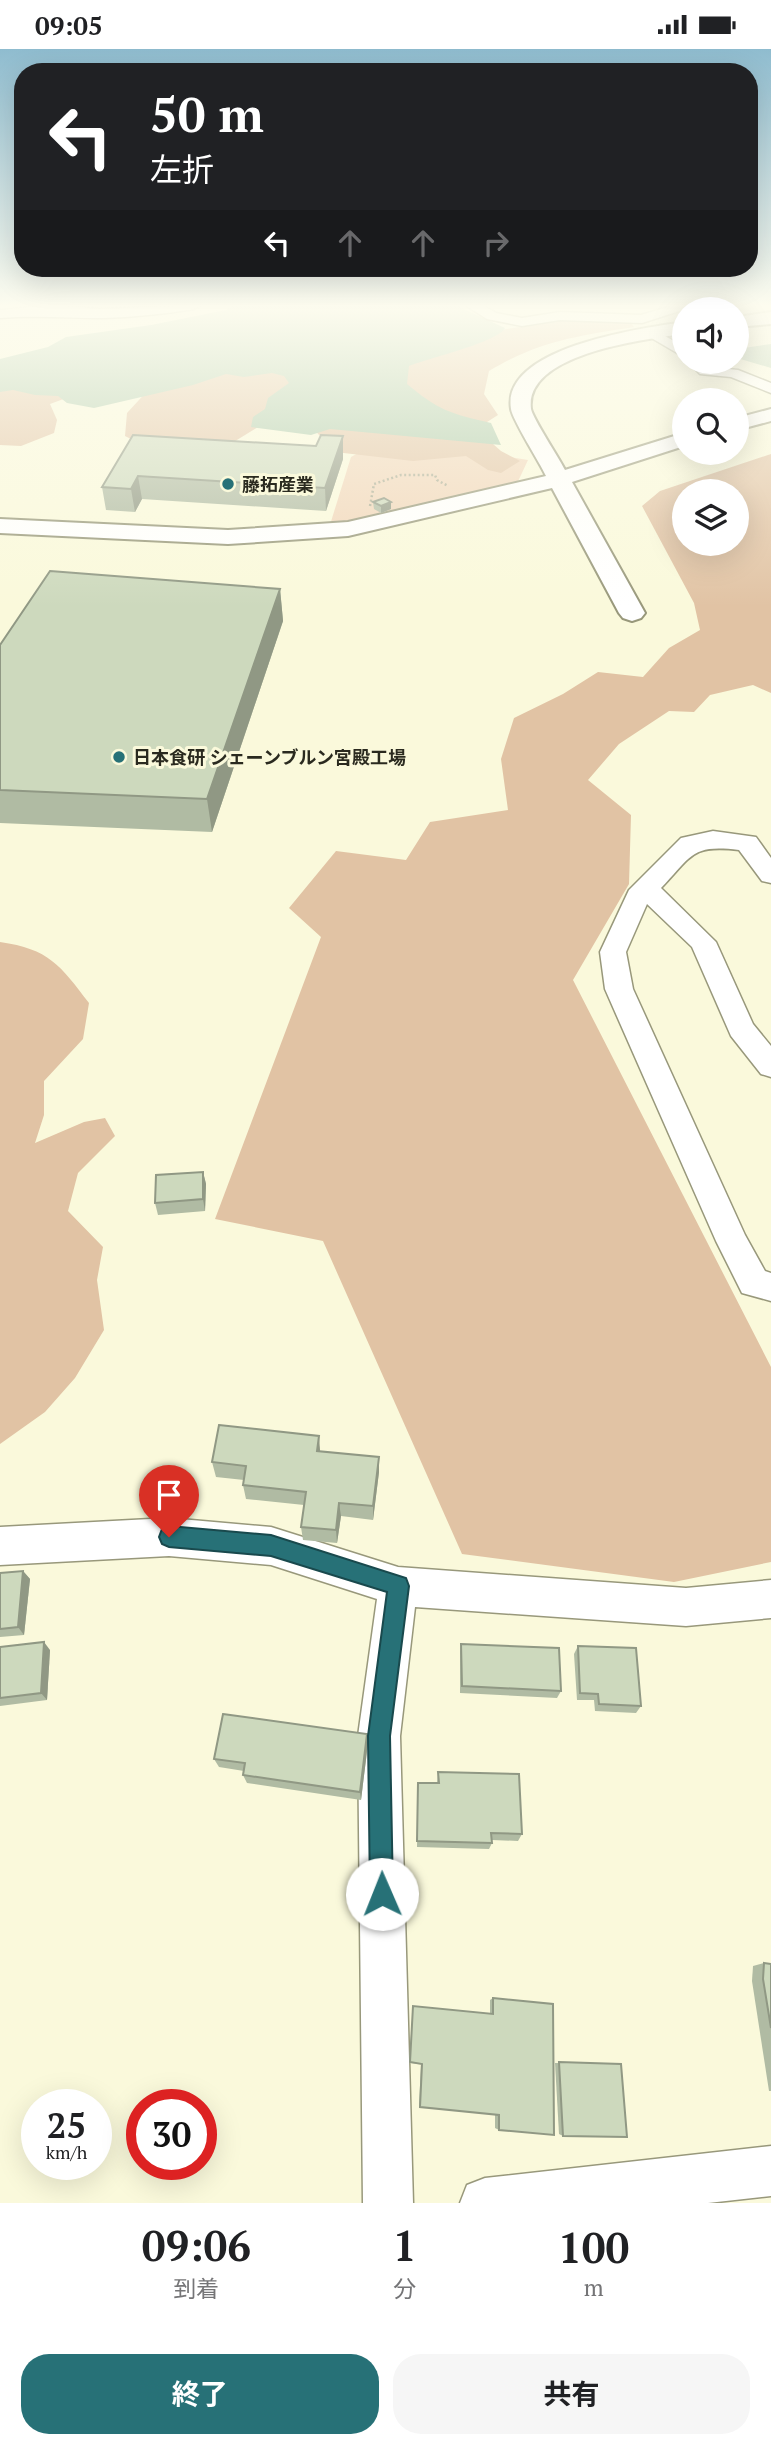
<!DOCTYPE html>
<html lang="ja">
<meta charset="utf-8">
<style>
:root{--surface:#fff;--page:#f6f6f6;--text:#202124;--muted:#757577;--accent:#277177}
body{margin:0;font-family:"PT Serif","Noto Sans JP",serif;background:var(--page);color:var(--text);height:100vh;display:flex;flex-direction:column;font-size:26px;white-space:nowrap}
*{box-sizing:border-box;margin:0}
p{font-size:23px;color:var(--muted)}
.icon{flex:none;width:38px;height:38px;fill:none;stroke:currentColor;stroke-width:2;stroke-linecap:round;stroke-linejoin:round}
.map{position:relative;height:2154px;overflow:hidden}
.side{display:flex;flex-direction:column;background:var(--surface);flex:1}
.side>*{flex:none}
.top-card{position:absolute;left:14px;top:14px;width:744px;height:214px;border-radius:28px;box-shadow:0 7px 28px #0002;background:#202124;color:#fff;overflow:hidden}
.tools{position:absolute;left:672px;top:248px;display:grid;gap:14px}
.tools a{display:grid;place-items:center;width:77px;height:77px;border-radius:50%;background:var(--surface);box-shadow:0 7px 28px #0002;font-size:35px}
.speed{position:absolute;left:21px;top:2040px;display:flex;gap:14px;font-size:35px;font-weight:700;text-align:center}
.speed>*{display:grid;place-content:center;width:91px;height:91px;border-radius:50%;background:var(--surface);box-shadow:0 7px 28px #0002;line-height:1}
.speed small{font-size:18px;font-weight:400}
.speed .limit{border:10px solid #d22;background:#fff;color:#111}
.pin{position:absolute;display:grid;place-items:center;width:60px;height:60px;color:#fff;margin:-72px -30px;border-radius:50% 50% 50% 0;rotate:-45deg;box-shadow:0 0 7px #0007}
.pin .icon{rotate:45deg}
.me{position:absolute;width:77px;margin:-38px;rotate:359deg;stroke-linejoin:round;filter:drop-shadow(0 0 5px #0008)}
.turn{display:flex;align-items:center;gap:24px;height:147px;padding:0 21px;font-size:32px}
.turn .icon{width:91px;height:91px;stroke-width:2.5}
.turn b{display:block;font-size:49px;line-height:60px}
.lanes{display:flex;align-items:center;height:66px;padding:0 21px;background:#0003;justify-content:center;gap:35px;direction:ltr}
.lanes .off{opacity:.35}
.eta{display:flex;justify-content:space-evenly;align-items:center;height:119px;text-align:center}
.eta b{font-size:42px;font-weight:700;line-height:49px}
.action{display:flex;gap:14px;margin-top:auto;padding:14px 21px}
.action a{flex:1;height:80px;border-radius:28px;background:var(--accent);color:#fff;font-size:28px;font-weight:700;line-height:80px;text-align:center}
.action a+a{background:var(--page);color:var(--text)}
.status{display:flex;justify-content:space-between;align-items:center;height:49px;padding:0 35px;background:var(--surface);direction:ltr}
.status svg{height:19px;fill:currentColor}
.map>svg:first-child{display:block}
</style>
<div class="status"><b>09:05</b><svg viewBox="0 0 49 12"><path d="M0 12V9h3v3zM5 12V6h3v6zM10 12V3h3v9zM15 12V0h3v12zM26 1h20v11H26zM47 4h2v5h-2z"/></svg></div>
<div class="map">
<svg width="771" height="2154" viewBox="0 0 771 2154">
<rect width="100%" height="100%" fill="#faf9db"/>
<path fill="#f1d6ba" d="M371 397 490 405 528 411 513 443 329 479 351 408Z"/>
<g fill="#e1c3a4" fill-rule="evenodd">
<path d="M564 271 631 274 634 278C577 287 539 292 489 322L484 345 498 366 476 380 501 402 520 412 501 424 488 421 466 407 413 412 335 403 306 372 273 369 232 394 149 399 125 387 127 364 150 339 77 345 50 355 57 371 54 384 21 397 0 396V335L388 311 463 287Z"/>
<path d="M771 405V644L753 636 710 646 694 663 669 662 619 695 588 731 631 766 629 835 573 931 771 1318V1513L674 1533 462 1505 323 1192 215 1170 321 888 289 859 336 802 406 811 430 773 508 761 501 710 514 669 563 645 598 623 643 628 669 599 700 581 694 554 642 457 660 442ZM684 443H737V495H684Z"/>
<path d="M0 893C49 900 60 916 89 954L83 990 44 1032V1066L35 1094 84 1073 105 1069 115 1087 78 1124 68 1162 103 1198 97 1231 104 1281 75 1329 45 1363 0 1395Z"/>
</g>
<g fill="#a9c8a9">
<path d="M455 256 505 279C498 293 429 309 409 317L407 335C438 361 451 365 491 374L501 396 330 380 311 386 251 378 253 368 265 360 268 349 289 334 284 327 272 324 244 328 226 325 193 336 94 359 67 354 58 347 35 346 13 341 0 343V310L48 298 66 288 151 276 226 261 232 257Z"/>
<path d="M771 295V319L737 309V300Z"/>
</g>
<g fill="none" stroke-linecap="round" stroke-linejoin="round">
<g stroke="#98987b" stroke-width="3">
<g id="minor">
<path d="M54 256 100 260 201 256 194 260C164 265 133 268 103 269 68 269 35 266 0 269V261Z"/>
<path d="M465 256H483L496 264 522 269 560 263 641 266 674 256H698L642 274 560 271 522 277 487 270Z"/>
<path d="M653 280 684 298V308L648 287 646 284Z"/>
<path d="M688 313H704L709 318 738 321 771 334V344L731 328 700 325Z"/>
<path d="M713 782 756 788 771 809V834L762 832 739 801C691 795 692 807 661 839L716 893 753 975 771 997V1028L761 1025 731 987 692 898 647 855 626 903 633 940 745 1186 765 1222 771 1224V1252L742 1244 716 1192 605 940 600 903 629 841 681 789Z"/>
<path d="M169 1469 271 1478 398 1518 686 1539 771 1531V1569L686 1577 415 1558 400 1687 413 2154H363L358 1687 377 1550 271 1516 169 1507 0 1516V1478Z"/>
<path d="M771 2097V2147L708 2154H460L467 2136 485 2129Z"/>
</g>
</g>
<g stroke="#98987b" stroke-width="4">
<g id="tertiary">
<path d="M771 263V275L737 278V268Z"/>
<path d="M684 273V285C647 290 524 304 531 360 533 370 559 409 565 421L684 384V397L572 433 645 564 641 569 632 572 623 569 619 564 552 439 348 487 228 495 0 484V470L228 481 348 473 546 427C540 414 512 370 511 360 501 298 643 279 684 273Z"/>
<path d="M771 360V372L737 381V369Z"/>
</g>
</g>
<path stroke="#acac95" stroke-width="2.5" stroke-dasharray="2 2.5" stroke-linecap="butt" d="M370 457 374 435 401 426H435L437 431 448 437"/>
<use href="#minor" fill="#fff" fill-rule="evenodd"/>
<use href="#tertiary" fill="#fff" fill-rule="evenodd"/>
</g>
<g fill="#b0bba3">
<path d="M133 386 316 397 343 387V410L326 462 142 450 135 463 106 461 102 438Z"/>
<path d="M373 453 391 460 381 464 374 460Z"/>
<path d="M280 540 283 572 212 783 0 774V596Z"/>
<path d="M203 1123 206 1135 205 1162 158 1166 155 1154Z"/>
<path d="M320 1403 379 1408V1423L373 1471 341 1467 337 1494 303 1491 301 1478 304 1456 246 1450 243 1436 244 1431 216 1428 212 1413Z"/>
<path d="M23 1522 30 1530 24 1586 0 1588V1524Z"/>
<path d="M461 1595 561 1642 557 1649 460 1644V1603Z"/>
<path d="M578 1597 641 1657 636 1664 595 1662 594 1651H577L574 1605Z"/>
<path d="M0 1598 50 1601 47 1651 0 1657Z"/>
<path d="M367 1685 368 1694 361 1751 247 1734 243 1726 244 1722 219 1718 214 1710Z"/>
<path d="M438 1723 522 1785 518 1792 492 1791V1794L489 1800 417 1798 418 1734H437Z"/>
<path d="M764 1914 771 1915V2042H769L752 1932 753 1917Z"/>
<path d="M493 1949 499 2081 495 2079V2065L420 2058 419 2057 421 2015 409 2014 413 1957 490 1965V1951Z"/>
<path d="M555 2014 621 2015 563 2087 559 2085Z"/>
</g>
<g fill="#909884">
<path d="M343 387V410L326 462 325 439Z"/>
<path d="M138 427 142 450 135 463 131 440Z"/>
<path d="M391 453V460L381 464V457Z"/>
<path d="M280 540 283 572 212 783 207 750Z"/>
<path d="M203 1123 206 1135 205 1162 203 1150Z"/>
<path d="M319 1387 320 1401 318 1417 317 1402Z"/>
<path d="M379 1408V1423L373 1471V1457Z"/>
<path d="M339 1454 341 1467 337 1494 336 1481Z"/>
<path d="M23 1522 30 1530 24 1586 18 1578Z"/>
<path d="M44 1593 50 1601 47 1651 41 1644Z"/>
<path d="M367 1685 368 1694 361 1751 360 1743Z"/>
</g>
<g fill="#cdd9bd" stroke="#909884" stroke-width="2">
<path d="M133 386 316 397 321 386 343 387 325 439 138 427 131 440 102 438Z"/>
<path d="M384 449 391 453 381 457 373 453Z"/>
<path d="M50 522 280 540 207 750 0 741V596Z"/>
<path d="M203 1123V1150L155 1154 156 1126Z"/>
<path d="M219 1376 319 1387 317 1402 379 1408 373 1457 339 1454 336 1481 301 1478 306 1443 243 1436 246 1417 212 1413Z"/>
<path d="M23 1522 18 1578 0 1580V1524Z"/>
<path d="M44 1593 41 1644 0 1649V1598Z"/>
<path d="M461 1595 559 1599 561 1642 462 1637Z"/>
<path d="M578 1597 636 1599 641 1657 599 1655 598 1645 580 1644Z"/>
<path d="M223 1665 367 1685 360 1743 243 1726 245 1714 214 1710Z"/>
<path d="M438 1723 519 1725 522 1785 491 1784 492 1794 417 1792 418 1734H439Z"/>
<path d="M764 1914 771 1915V1979L763 1930Z"/>
<path d="M493 1949 553 1955 554 2086 499 2081V2066L420 2058 422 2015 410 2013 413 1957 493 1965Z"/>
<path d="M559 2013 621 2015 627 2088 563 2087Z"/>
</g>
<linearGradient id="sky" x2="0" y2="1"><stop stop-color="#8fbccf"/><stop offset="0.46" stop-color="#fdfcef"/><stop offset="1" stop-color="#fdfcef" stop-opacity="0"/></linearGradient>
<rect width="771" height="558" fill="url(#sky)"/>
<path fill="#277177" stroke="#19494d" stroke-width="2" d="M169 1477 271 1486 406 1529 409 1537 390 1687 393 1845 390 1854 382 1857 373 1854 370 1845 368 1687 387 1543 271 1507 169 1498 162 1495 159 1488 162 1480Z"/>
<g fill="#277177" stroke="#faf9db" stroke-width="2.5">
<circle cx="228" cy="435" r="7"/>
<circle cx="119" cy="708" r="7"/>
</g>
<g text-anchor="middle" dominant-baseline="central" stroke-width="6" stroke-linejoin="round" paint-order="stroke">
<g font-size="18" font-weight="bold" fill="#2a2a1f" stroke="#faf9db" text-anchor="start">
<text x="242" y="435">藤拓産業</text>
<text x="133" y="708">日本食研 シェーンブルン宮殿工場</text>
</g>
</g>
</svg>
<div class="tools">
<a><svg class="icon" aria-label="sound" viewBox="0 0 24 24"><path d="M4 9h4l5-4v14l-5-4H4zM17 9q2 3 0 6"/></svg></a>
<a><svg class="icon" aria-label="search" viewBox="0 0 24 24"><circle cx="10" cy="10" r="6"/><path d="M15 15l6 6"/></svg></a>
<a><svg class="icon" aria-label="layers" viewBox="0 0 24 24"><path d="M12 4l9 5-9 5-9-5zM3 14l9 5 9-5"/></svg></a>
</div>
<div class="speed"><div>25<small>km/h</small></div><div class="limit">30</div></div>
<div class="pin" style="left:169px;top:1488px;background:#d93025"><svg class="icon" aria-label="arrive" viewBox="0 0 24 24"><path d="M6 21V4h12l-3 4 3 4H6"/></svg></div>
<svg class="me" style="left:382px;top:1845px" viewBox="-20 -20 40 40"><circle r="19" fill="#fff"/><path d="M0-13L10 11 0 6-10 11z" fill="#277177"/></svg>
<div class="top-card">
<div class="turn"><svg class="icon" aria-label="left" viewBox="0 0 24 24"><path d="M17 20v-9H6M10 6l-5 5 5 5"/></svg><div><b>50 m</b>左折</div></div>
<div class="lanes"><svg class="icon" aria-label="left" viewBox="0 0 24 24"><path d="M17 20v-9H6M10 6l-5 5 5 5"/></svg><svg class="icon off" aria-label="ahead" viewBox="0 0 24 24"><path d="M12 20V5M6 11l6-6 6 6"/></svg><svg class="icon off" aria-label="ahead" viewBox="0 0 24 24"><path d="M12 20V5M6 11l6-6 6 6"/></svg><svg class="icon off" aria-label="right" viewBox="0 0 24 24"><path d="M7 20v-9h11M14 6l5 5-5 5"/></svg></div>
</div>
</div>
<section class="side">
<div class="eta">
<div><b>09:06</b><p>到着</p></div>
<div><b>1</b><p>分</p></div>
<div><b>100</b><p>m</p></div>
</div>
<div class="action"><a>終了</a><a>共有</a></div>
</section>
